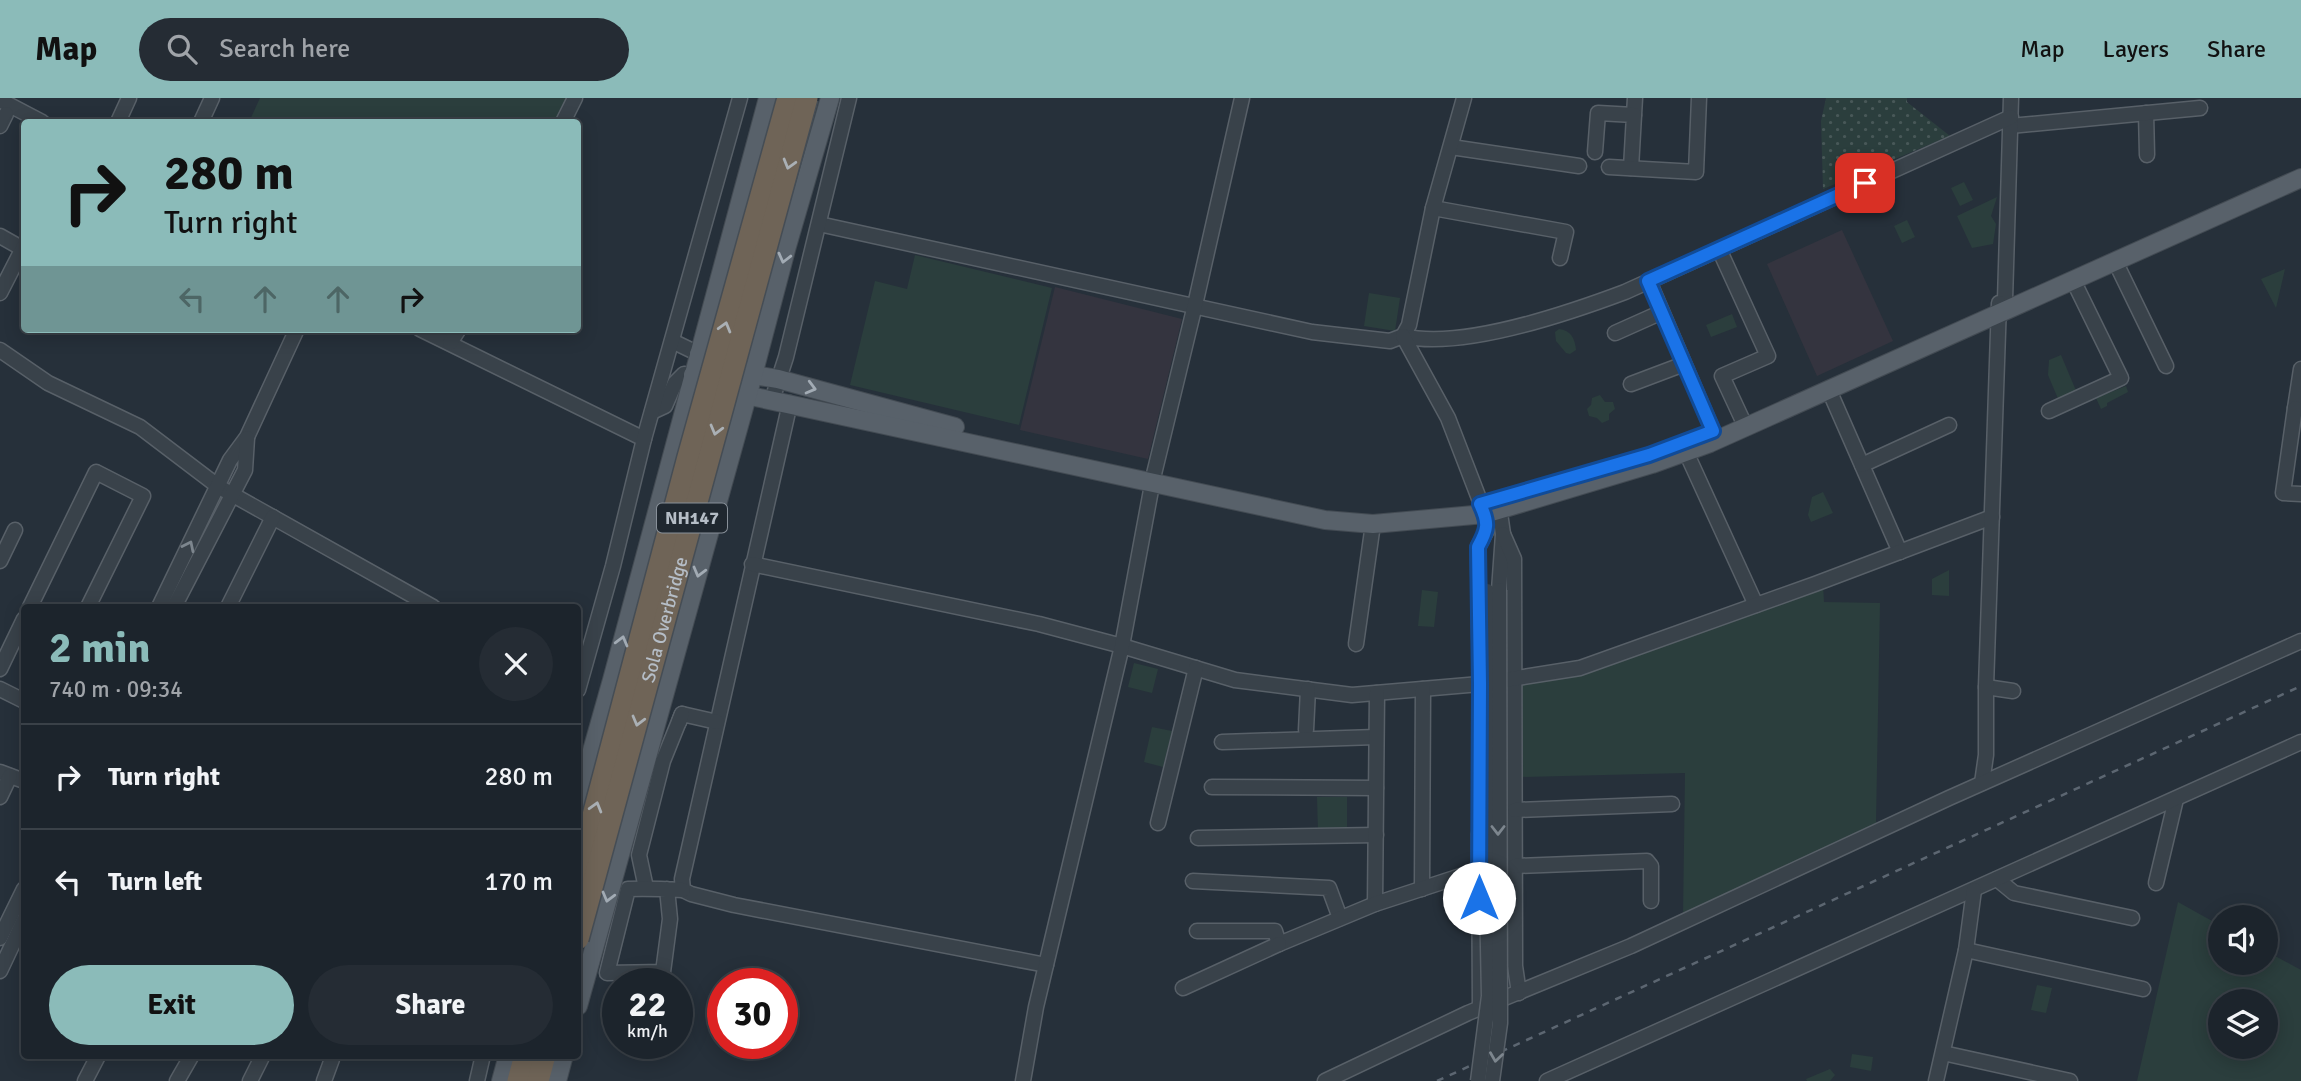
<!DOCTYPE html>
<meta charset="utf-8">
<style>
:root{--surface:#1c242c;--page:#252c34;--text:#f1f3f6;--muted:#a0a4a9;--line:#3a4148;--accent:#8bbbb9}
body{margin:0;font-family:Signika,sans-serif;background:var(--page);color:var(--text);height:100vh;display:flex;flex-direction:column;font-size:26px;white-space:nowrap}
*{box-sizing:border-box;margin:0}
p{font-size:23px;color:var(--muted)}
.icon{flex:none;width:38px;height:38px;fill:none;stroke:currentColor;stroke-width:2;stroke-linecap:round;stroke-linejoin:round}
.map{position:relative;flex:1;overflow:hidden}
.side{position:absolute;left:21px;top:506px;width:560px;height:455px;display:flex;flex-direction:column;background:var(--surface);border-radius:7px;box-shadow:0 4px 18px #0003,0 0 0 2px var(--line)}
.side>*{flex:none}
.top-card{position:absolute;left:21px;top:21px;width:560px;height:214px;border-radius:7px;box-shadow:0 4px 18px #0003,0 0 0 2px var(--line);background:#8bbbb9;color:#111;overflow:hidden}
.buttons{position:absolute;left:2208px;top:807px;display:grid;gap:14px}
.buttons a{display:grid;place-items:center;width:70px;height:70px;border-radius:50%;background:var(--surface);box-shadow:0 4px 18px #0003,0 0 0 2px var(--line);font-size:35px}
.speed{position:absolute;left:602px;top:870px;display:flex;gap:14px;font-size:35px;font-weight:700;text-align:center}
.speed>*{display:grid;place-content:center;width:91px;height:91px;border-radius:50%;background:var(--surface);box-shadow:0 4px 18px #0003,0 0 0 2px var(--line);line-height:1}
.speed small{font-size:18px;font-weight:400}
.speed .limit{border:10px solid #d22;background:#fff;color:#111}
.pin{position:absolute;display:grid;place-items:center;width:60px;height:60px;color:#fff;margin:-30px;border-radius:14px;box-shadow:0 4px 10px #0006}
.me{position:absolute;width:77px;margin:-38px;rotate:0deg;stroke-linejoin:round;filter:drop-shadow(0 0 5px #0008)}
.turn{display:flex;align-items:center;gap:24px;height:147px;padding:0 28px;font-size:32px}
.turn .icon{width:91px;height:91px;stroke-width:2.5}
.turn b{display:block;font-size:49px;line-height:60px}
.lanes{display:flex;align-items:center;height:66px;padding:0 28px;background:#0003;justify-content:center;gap:35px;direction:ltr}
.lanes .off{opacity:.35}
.round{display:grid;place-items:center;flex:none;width:74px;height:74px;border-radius:37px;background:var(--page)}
.head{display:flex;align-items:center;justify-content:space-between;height:119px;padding:0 28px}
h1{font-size:42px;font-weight:800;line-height:52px;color:var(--accent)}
.button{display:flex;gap:14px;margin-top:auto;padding:14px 28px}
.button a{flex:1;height:80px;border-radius:42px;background:var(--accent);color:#111;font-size:28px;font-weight:800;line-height:80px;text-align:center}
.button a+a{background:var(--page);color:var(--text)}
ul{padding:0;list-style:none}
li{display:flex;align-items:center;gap:21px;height:105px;padding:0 28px;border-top:2px solid var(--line)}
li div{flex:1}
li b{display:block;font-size:26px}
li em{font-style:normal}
header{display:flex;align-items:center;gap:42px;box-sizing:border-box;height:98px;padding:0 35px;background:var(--accent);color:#111}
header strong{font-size:33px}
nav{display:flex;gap:38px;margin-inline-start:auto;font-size:24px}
.search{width:490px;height:63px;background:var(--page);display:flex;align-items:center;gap:18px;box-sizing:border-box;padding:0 24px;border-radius:38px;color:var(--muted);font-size:26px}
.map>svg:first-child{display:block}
</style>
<header>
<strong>Map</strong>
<div class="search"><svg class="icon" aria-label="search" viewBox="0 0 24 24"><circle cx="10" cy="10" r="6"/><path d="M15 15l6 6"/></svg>Search here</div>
<nav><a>Map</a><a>Layers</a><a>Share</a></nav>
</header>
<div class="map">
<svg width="2301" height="983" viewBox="0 0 2301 983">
<defs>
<pattern id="park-dots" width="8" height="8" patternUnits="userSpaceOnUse" patternTransform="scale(1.75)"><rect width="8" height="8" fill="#2b3e3d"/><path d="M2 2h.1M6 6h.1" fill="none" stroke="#485858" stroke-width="1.8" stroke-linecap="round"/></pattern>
</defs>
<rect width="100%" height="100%" fill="#26303a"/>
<g fill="#34343f">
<path d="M1842 132 1893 243 1817 278 1767 166Z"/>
<path d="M1055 189 1182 221 1148 361 1020 332Z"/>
</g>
<g fill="#2b3e3d" fill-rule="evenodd">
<path d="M260 0H568L556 24H249Z"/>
<path d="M1964 84 1973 102 1960 108 1951 90Z"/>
<path d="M1997 99 1991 118 1996 126 1993 146 1972 150 1957 118Z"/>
<path d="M1907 122 1915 139 1902 145 1894 128Z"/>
<path d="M915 157 1052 190 1019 327 850 287 875 183 907 191Z"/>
<path d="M2285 171 2276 210 2261 181Z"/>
<path d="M1369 195 1400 200 1395 233 1364 228Z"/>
<path d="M1732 216 1737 229 1711 239 1706 227Z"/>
<path d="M1559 231C1571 232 1575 241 1576 252L1570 256 1566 255 1556 243 1555 234Z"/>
<path d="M2061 257 2077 295 2059 303 2048 277 2049 262Z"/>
<path d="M2126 288 2128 294 2107 305V308L2101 311 2096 300Z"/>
<path d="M1600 297 1605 304H1613L1615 311 1609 316V322L1602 325 1597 320 1589 318 1587 311 1591 307 1592 300Z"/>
<path d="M1823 394 1833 415 1811 424 1808 417 1812 399Z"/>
<path d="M1949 472V498L1932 497V481Z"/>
<path d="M1823 486 1824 504 1880 505 1876 725 1683 818 1685 675 1519 679V583Z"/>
<path d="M1422 492 1438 494 1434 529 1418 528Z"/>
<path d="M1134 565 1158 571 1152 595 1128 589Z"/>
<path d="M1152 629 1172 633 1163 669 1144 664Z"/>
<path d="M1317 699H1347V733H1318Z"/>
<path d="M2178 804 2221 828V864H2266V853L2301 872V983H2137ZM2221 903H2266V948H2221Z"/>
<path d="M2037 887 2052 890 2046 915 2031 912Z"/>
<path d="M1852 956 1873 959 1871 973 1850 969Z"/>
<path d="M1830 971 1835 977 1830 983H1807L1806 981Z"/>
</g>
<path fill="url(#park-dots)" d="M1826 0H1907V4L1950 38 1823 91 1821 23Z"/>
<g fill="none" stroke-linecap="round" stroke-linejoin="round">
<g stroke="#586068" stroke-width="17">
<g id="minor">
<path d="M0 2 42 24"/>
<path d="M2146 15 2147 57"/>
<path d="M1634 17 1635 0"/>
<path d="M118 24 129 0"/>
<path d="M201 24 212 0"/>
<path d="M563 24 575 0"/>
<path d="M0 28 6 16"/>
<path d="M2010 28 2200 10"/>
<path d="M1451 49 1579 68"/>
<path d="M1595 54 1598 15 1634 17 1631 70"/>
<path d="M1609 69 1696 74 1699 0"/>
<path d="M1433 110 1566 134 1560 160"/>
<path d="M819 126 1312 234 1390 243 1403 238 1409 227 1433 110 1464 0"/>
<path d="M0 138 23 151"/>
<path d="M1719 151 1768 258 1722 278 1742 321"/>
<path d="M2115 163 2166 268"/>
<path d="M1649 183 1713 333"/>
<path d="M0 195 24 148"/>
<path d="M2005 202 2011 0"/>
<path d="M420 231 644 341"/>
<path d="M1615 235 1662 214"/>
<path d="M1403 238C1461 252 1569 215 1625 194L2011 19"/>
<path d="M1403 238 1448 320 1485 416 1486 424"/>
<path d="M672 243 699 256"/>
<path d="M450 245 459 231"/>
<path d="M0 252 48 285 140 329 219 389 433 509"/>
<path d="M2301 271 2295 310 2301 307"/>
<path d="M1631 286 1684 266"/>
<path d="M1829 292 1900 454"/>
<path d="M772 302 786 259 849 0"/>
<path d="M790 305 682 781 683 792 691 796 734 807 1046 867"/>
<path d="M2295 310 2283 395 2301 396"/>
<path d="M2049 313 2121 280 2073 182"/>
<path d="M652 314 665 308 675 285 684 276 693 277"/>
<path d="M1686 354 1756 507"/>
<path d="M1862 367 1949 327"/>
<path d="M1498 401 1503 436 1499 492"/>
<path d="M1503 436 1514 461 1515 868 1519 895"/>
<path d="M0 463 15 432"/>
<path d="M752 466 1039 526 1122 548 1235 582 1352 597 1480 586 1580 570 1815 486 1992 419"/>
<path d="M30 509 96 374 143 398 88 509"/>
<path d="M159 509 230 362 247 339 297 231"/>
<path d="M174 509 245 372 247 340"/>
<path d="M228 509 273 419"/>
<path d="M1356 546 1373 426"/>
<path d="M0 571 24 521"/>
<path d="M1480 579 1478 449 1487 432"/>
<path d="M1986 589 2013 593"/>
<path d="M0 591 24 603"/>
<path d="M578 592 613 468 644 341 740 0"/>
<path d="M679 624 682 616 717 624"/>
<path d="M1306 632 1308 591"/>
<path d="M1222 644 1376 639"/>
<path d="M0 674 24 683"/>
<path d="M1982 685 1986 657V589L1999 205"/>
<path d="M1212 689 1376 690"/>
<path d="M0 699 10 678"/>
<path d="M1515 712 1672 706"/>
<path d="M1158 725 1196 570"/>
<path d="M1479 736 1480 911"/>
<path d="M1198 740 1376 737"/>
<path d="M1515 768 1647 763 1651 768V803"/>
<path d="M1997 781 2014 795 2132 820"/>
<path d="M1193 783 1329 790 1340 820"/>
<path d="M2156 785 2176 701"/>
<path d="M646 790 639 757 663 663 682 616"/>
<path d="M667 791 670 821 663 874 607 875 628 791C646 790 665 791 683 792"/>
<path d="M1422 791 1423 591"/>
<path d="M1375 806 1377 595"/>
<path d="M1197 833H1275L1279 846 1375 806 1479 772"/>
<path d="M0 840 24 791"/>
<path d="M1966 852 2143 891"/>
<path d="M0 873 24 822"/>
<path d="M1183 890 1279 846"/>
<path d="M1943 955 2070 983"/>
<path d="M85 983 98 958"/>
<path d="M177 983 192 957"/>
<path d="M250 983 263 957"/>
<path d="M324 983 332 961 331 957"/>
<path d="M477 983 483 957"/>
<path d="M1023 983 1036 909 1122 548 1154 376 1195 207 1242 0"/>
<path d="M1325 983 1468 915 1631 848 1949 700 2301 543"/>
<path d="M1547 983 2301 644"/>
<path d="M1936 983 1966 852 1974 792"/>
</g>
</g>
<g stroke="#434b53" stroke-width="20">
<g id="major">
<path d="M699 256 753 277 778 281 955 329"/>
<path d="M693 277 746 297 1325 422 1373 426 1485 416 1652 366 1710 345 2301 80"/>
<path d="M578 702 612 582 768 0"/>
<path d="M578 908 753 277 787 148 830 0"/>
<path d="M501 983 508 957"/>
<path d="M557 983 564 957"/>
</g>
</g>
<g stroke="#454d55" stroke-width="24">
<g id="highway">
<path d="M518 983 525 957"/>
<path d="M538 983 545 957"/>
</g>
</g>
<use href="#minor" stroke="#39424a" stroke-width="14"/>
<use href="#major" stroke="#58616a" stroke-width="18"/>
<use href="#highway" stroke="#6f6457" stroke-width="21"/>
<path stroke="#5c6671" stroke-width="2.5" stroke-dasharray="7 7" stroke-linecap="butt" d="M1437 983 2301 588"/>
<g stroke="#586068" stroke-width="17" stroke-linecap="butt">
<g id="minor-bridge">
<path d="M1478 983 1489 898 1486 749 1487 493"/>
<path d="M1492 983 1500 925 1499 492"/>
</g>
</g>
<g stroke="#454d55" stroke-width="24" stroke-linecap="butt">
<g id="highway-bridge">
<path d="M578 774 688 359 788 0"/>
<path id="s1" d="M578 841 807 0"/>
</g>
</g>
<use href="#minor-bridge" stroke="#39424a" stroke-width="14"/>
<use href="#highway-bridge" stroke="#6f6457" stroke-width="21"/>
</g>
<defs><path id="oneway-chevron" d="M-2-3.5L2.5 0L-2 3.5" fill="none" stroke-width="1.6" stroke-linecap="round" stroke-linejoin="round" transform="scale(1.75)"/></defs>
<g stroke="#aab0b5">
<use href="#oneway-chevron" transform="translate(789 66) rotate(106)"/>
<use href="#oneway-chevron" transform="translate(725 229) rotate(-74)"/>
<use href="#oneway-chevron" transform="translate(716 332) rotate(105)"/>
<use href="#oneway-chevron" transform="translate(638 623) rotate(105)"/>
<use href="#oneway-chevron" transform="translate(596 709) rotate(-74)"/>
</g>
<g stroke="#a2abb4">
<use href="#oneway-chevron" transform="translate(784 160) rotate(104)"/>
<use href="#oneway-chevron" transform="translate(811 290) rotate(15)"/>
<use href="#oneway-chevron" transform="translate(699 474) rotate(105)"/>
<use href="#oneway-chevron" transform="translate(622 543) rotate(-75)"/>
<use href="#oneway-chevron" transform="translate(608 799) rotate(105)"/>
</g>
<g stroke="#7d868e">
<use href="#oneway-chevron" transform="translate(189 448) rotate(-64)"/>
<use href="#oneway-chevron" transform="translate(1498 732) rotate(90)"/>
<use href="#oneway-chevron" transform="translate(1496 959) rotate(98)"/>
</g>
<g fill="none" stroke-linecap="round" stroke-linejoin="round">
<g stroke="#114b97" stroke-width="18">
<path id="route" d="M1479 800 1480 586 1478 449C1488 431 1489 425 1480 406L1649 357 1713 333 1648 183 1865 85"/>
</g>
<use href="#route" stroke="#1a73e8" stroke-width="12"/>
</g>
<g text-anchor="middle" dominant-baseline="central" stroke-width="7" stroke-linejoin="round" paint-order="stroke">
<rect fill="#1f272f" stroke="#889099" stroke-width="2" x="657" y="405.5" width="70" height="29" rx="5"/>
<g font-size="18" font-weight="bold" fill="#b5bdc6">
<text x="692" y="420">NH147</text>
</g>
<g font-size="19" fill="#b5bdc6" stroke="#1f272f">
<text stroke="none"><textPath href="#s1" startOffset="331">Sola Overbridge</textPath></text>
</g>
</g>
</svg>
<div class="buttons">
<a><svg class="icon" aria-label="sound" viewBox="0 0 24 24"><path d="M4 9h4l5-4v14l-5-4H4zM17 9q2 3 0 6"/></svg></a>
<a><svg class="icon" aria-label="layers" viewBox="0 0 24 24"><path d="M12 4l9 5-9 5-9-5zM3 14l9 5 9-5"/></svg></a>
</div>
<div class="speed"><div>22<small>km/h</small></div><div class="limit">30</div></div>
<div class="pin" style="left:1865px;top:85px;background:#d93025"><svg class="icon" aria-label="arrive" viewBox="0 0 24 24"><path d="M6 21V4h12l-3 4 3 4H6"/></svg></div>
<svg class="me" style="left:1479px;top:800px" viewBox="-20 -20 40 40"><circle r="19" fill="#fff"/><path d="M0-13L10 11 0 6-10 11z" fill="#1a73e8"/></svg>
<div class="top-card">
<div class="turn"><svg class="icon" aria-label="right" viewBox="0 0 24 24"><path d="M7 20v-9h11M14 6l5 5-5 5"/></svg><div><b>280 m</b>Turn right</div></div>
<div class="lanes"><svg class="icon off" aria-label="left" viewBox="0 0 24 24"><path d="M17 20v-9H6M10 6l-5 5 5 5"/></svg><svg class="icon off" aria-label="ahead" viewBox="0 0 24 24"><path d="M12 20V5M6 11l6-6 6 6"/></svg><svg class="icon off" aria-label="ahead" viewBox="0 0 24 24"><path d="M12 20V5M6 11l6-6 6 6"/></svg><svg class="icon" aria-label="right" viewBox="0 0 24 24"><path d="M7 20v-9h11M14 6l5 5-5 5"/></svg></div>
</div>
<section class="side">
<div class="head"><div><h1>2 min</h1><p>740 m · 09:34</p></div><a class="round"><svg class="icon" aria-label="close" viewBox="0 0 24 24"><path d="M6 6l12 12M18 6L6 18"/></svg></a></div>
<ul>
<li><svg class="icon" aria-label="right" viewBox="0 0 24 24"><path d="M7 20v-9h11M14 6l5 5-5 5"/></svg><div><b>Turn right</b></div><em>280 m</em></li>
<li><svg class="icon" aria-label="left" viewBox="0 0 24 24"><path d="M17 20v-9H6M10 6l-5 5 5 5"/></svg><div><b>Turn left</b></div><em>170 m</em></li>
</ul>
<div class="button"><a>Exit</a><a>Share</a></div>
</section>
</div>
